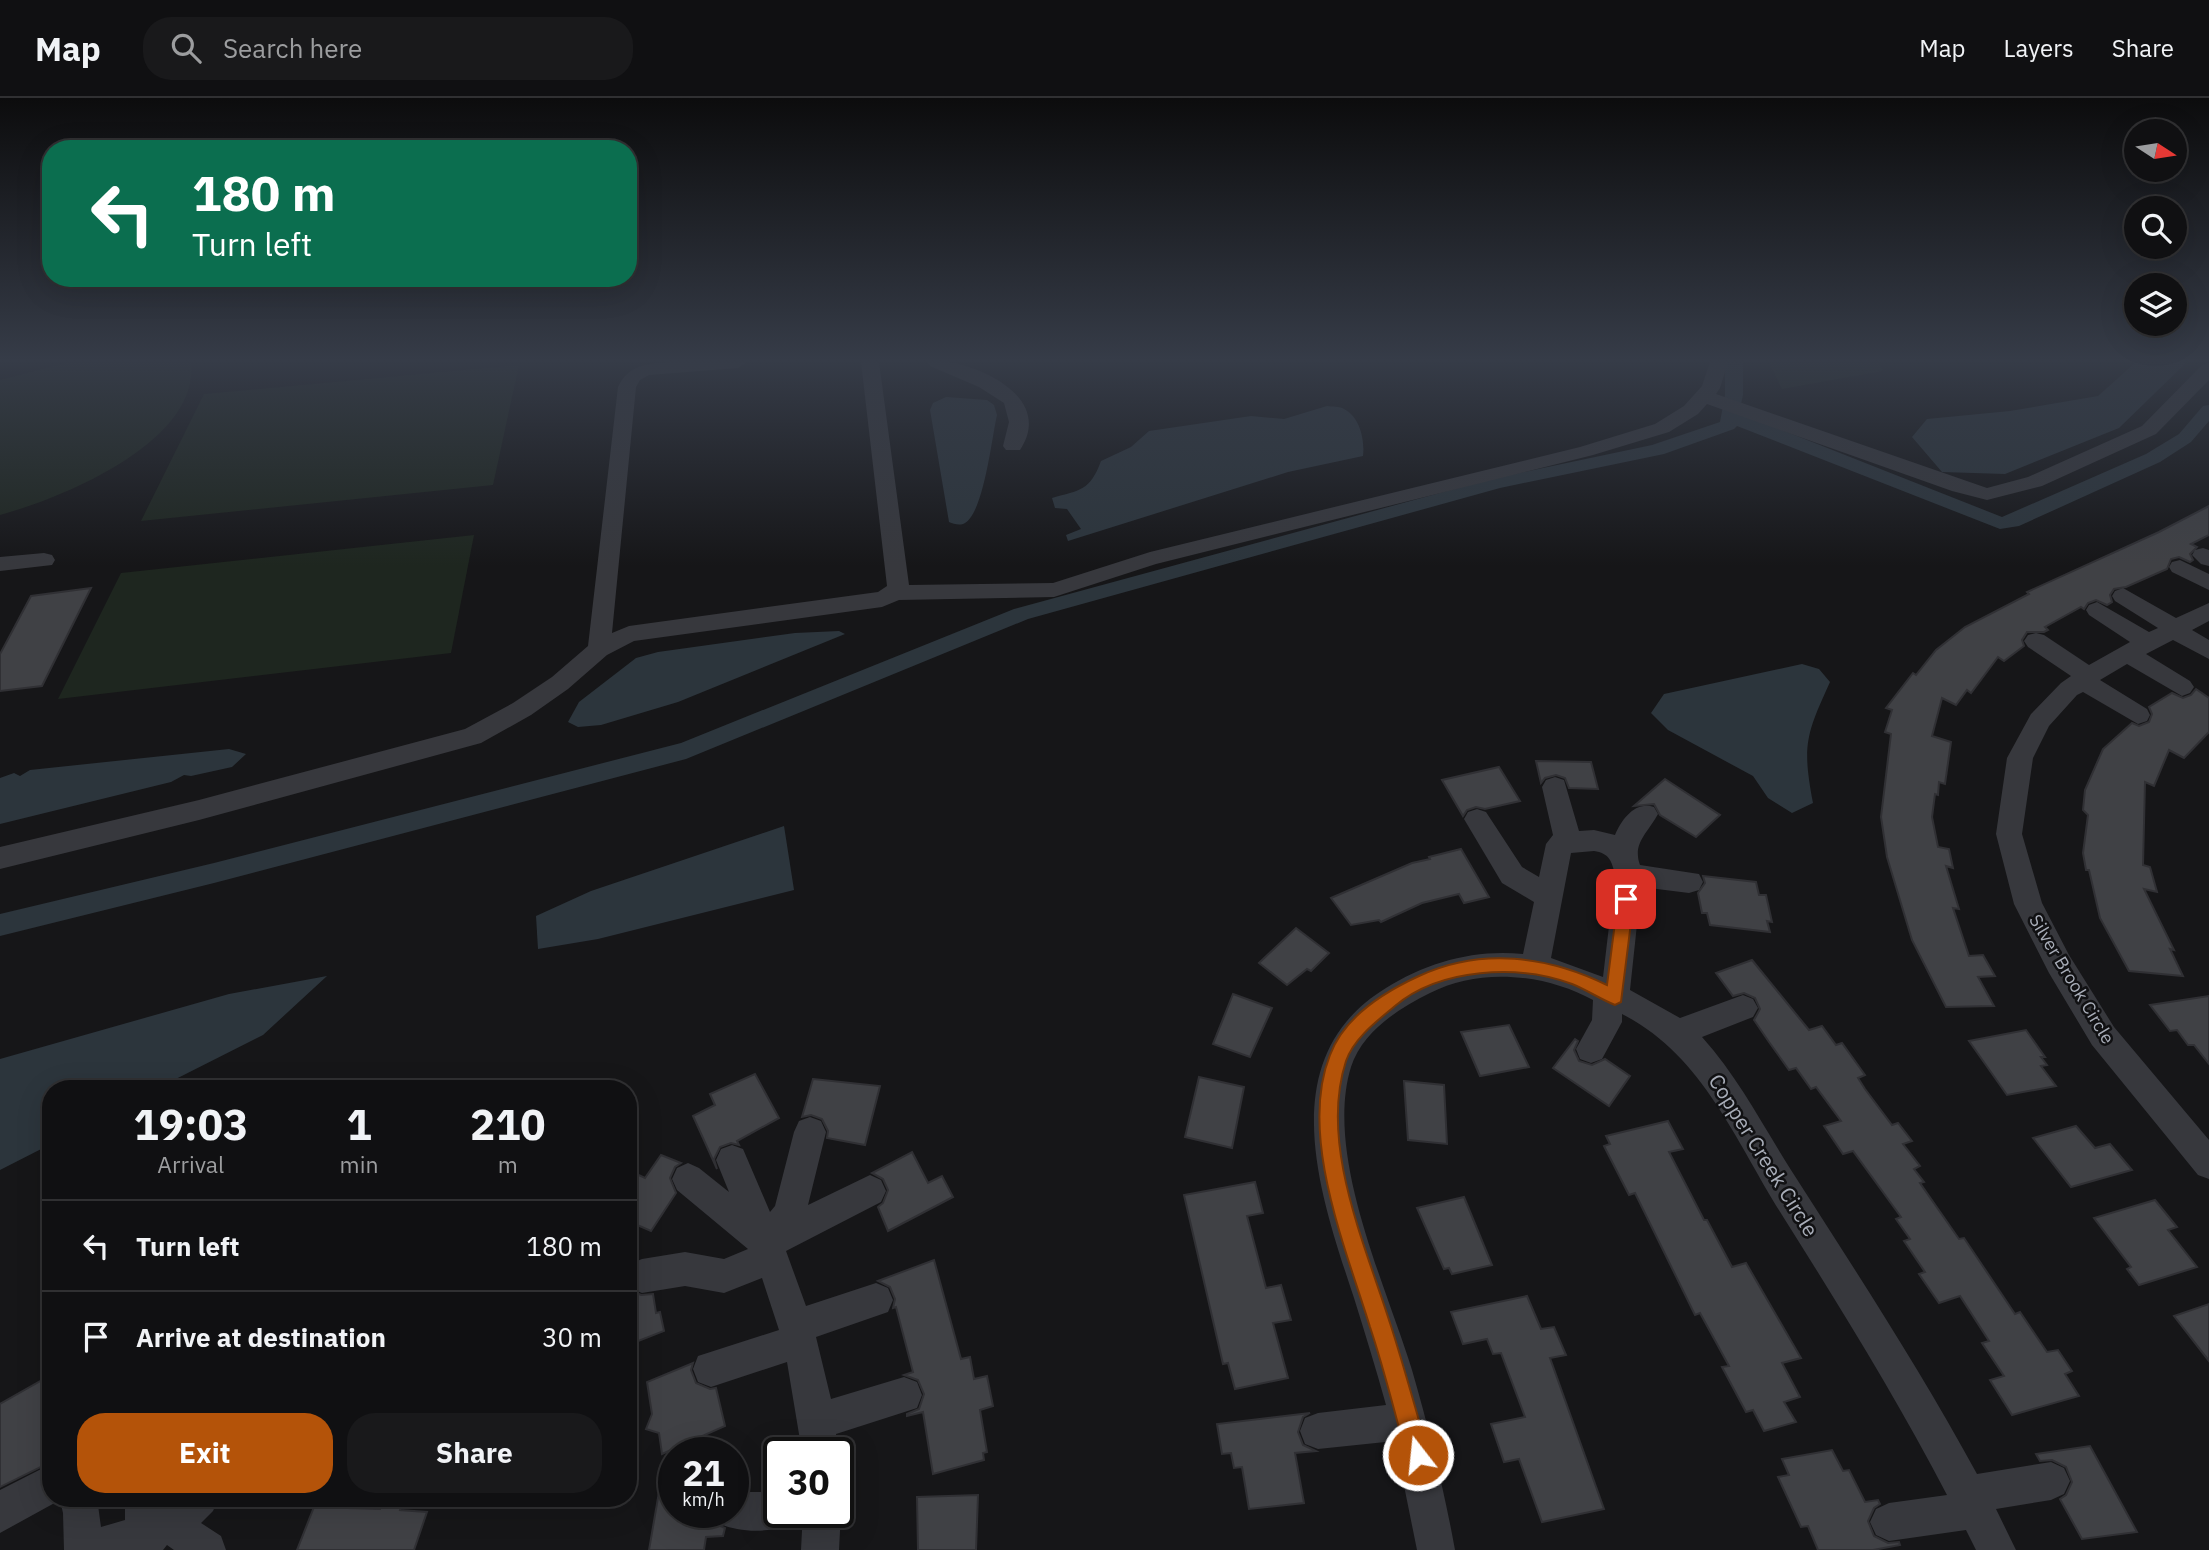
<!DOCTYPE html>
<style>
:root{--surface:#101012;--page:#19191b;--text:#f1f3f6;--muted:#9c9d9f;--line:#303032;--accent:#b45309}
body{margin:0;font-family:"IBM Plex Sans",sans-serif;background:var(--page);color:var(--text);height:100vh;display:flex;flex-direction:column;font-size:26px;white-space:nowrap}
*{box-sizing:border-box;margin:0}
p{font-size:23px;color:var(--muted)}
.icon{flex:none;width:38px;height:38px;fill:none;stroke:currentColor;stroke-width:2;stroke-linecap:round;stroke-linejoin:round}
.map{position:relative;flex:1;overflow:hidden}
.details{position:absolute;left:42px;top:982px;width:595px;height:427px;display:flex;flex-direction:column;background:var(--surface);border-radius:28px;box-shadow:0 7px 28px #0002,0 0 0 2px var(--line)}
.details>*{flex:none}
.hud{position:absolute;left:42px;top:42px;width:595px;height:147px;border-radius:28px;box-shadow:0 7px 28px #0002,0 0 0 2px var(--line);background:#0b6e4f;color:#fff;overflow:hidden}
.needle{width:46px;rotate:102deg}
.controls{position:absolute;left:2124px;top:21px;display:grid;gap:14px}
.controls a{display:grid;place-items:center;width:63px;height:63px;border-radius:50%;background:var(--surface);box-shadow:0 7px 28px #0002,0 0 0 2px var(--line);font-size:35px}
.speed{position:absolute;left:658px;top:1339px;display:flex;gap:14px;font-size:35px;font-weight:700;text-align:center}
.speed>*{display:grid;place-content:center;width:91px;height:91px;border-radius:50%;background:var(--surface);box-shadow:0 7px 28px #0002,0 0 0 2px var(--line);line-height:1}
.speed small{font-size:18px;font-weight:400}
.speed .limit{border:4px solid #111;border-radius:10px;background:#fff;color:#111}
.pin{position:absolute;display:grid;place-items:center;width:60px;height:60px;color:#fff;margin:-30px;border-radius:14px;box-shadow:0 4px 10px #0006}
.me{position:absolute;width:77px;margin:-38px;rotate:344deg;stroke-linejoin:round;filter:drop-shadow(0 0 5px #0008)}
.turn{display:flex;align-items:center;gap:24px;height:147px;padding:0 35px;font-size:32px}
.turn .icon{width:91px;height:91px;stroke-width:2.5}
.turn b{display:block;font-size:49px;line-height:60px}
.eta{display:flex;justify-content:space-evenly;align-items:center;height:119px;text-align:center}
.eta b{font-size:42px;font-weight:800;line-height:49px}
.primary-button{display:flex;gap:14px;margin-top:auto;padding:14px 35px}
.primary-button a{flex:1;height:80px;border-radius:28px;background:var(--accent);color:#fff;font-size:28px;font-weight:800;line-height:80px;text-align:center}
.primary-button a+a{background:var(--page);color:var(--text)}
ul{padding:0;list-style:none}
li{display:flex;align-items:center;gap:21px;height:91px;padding:0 35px;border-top:2px solid var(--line)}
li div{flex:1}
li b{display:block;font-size:26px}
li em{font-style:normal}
header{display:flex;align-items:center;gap:42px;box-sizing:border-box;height:98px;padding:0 35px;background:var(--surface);border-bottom:2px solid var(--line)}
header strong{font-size:33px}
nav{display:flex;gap:38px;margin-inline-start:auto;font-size:24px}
.search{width:490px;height:63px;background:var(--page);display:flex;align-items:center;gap:18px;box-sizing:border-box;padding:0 24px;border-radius:28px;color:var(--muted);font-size:26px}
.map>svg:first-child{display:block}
</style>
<header>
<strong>Map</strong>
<div class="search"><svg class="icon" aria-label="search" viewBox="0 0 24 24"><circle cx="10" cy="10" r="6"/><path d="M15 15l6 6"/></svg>Search here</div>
<nav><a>Map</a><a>Layers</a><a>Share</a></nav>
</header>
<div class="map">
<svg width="2209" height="1452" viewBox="0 0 2209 1452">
<rect width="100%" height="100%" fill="#161618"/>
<g fill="#1e261f">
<path d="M69 264H191C200 344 62 400 0 417V282Z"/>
<path d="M1769 264H1879L1883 273 1782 291Z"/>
<path d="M519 267 493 387 141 423 204 296Z"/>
<path d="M474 437 451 555 58 601 121 475Z"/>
</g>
<g fill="#2c353c">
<path d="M2136 264H2187L2119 330 2005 376 1942 374 1912 339 1927 321 2010 313 2098 298Z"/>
<path d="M946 299 987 302 994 307 997 317C992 338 984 414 965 425 960 428 954 426 949 424L930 312 933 305Z"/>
<path d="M1327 308C1332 309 1340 308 1344 311 1360 319 1365 342 1363 358L1288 374 1068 443 1066 437 1081 431 1067 411 1055 410 1052 400C1080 392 1090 393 1101 363L1131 349 1149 333 1251 318 1284 321Z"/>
<path d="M839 533 845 536 678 604 601 627 578 629 568 624 579 604 636 560 658 554 795 535Z"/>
<path d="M1802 566 1819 571 1830 584C1806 637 1802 647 1813 705L1792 715 1768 700 1753 678 1668 632 1651 615 1664 596Z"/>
<path d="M229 651 246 656 232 669 191 678 184 677 171 684 0 726V680L14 675 20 678 30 672Z"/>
<path d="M784 728 794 792 598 841 538 851 536 818 591 793Z"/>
<path d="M327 878 263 937 158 990H51V1046L0 1072V961L229 896Z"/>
</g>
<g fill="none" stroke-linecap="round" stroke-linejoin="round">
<path fill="#2c353c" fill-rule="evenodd" d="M1725 264H1743V297L1739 315 2002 419 2146 356 2179 336 2203 308 2209 307V323L2191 344 2160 364 2019 428 2000 431 1737 328 1734 331 1664 356 1500 390 1028 521 686 661 214 785 0 838V816L214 765 681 645 1014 511 1491 381 1652 347 1720 324 1725 297Z"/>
</g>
<g fill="#404145" stroke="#303034" stroke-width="2">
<path d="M2209 408V437L2191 446 2197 449 2190 456 2193 462 2190 464 2179 459 2171 461 2167 471 2126 489 2114 491 2110 497 2112 504 2107 507 2096 502 2088 505 2084 511 2081 509 2045 529 2048 532 2044 534H2027L2022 542 2024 548 2004 563 1998 559 1971 595 1967 592 1956 607 1942 600 1932 638 1951 644 1945 686 1939 684 1938 697 1935 696 1932 719 1938 749 1949 751 1953 770 1946 768 1959 811 1953 810 1969 858 1983 857 1995 878 1978 879 1994 908 1946 909 1912 842 1887 759 1881 719 1891 636 1885 634 1892 612 1886 610 1913 575 1916 577 1936 552 1965 529 2029 496 2027 494 2159 434Z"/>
<path d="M91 490 42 588 0 593V556L31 498Z"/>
<path d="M2196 591 2209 600V634L2184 660 2169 652 2154 688 2145 684 2143 767 2150 769 2157 794 2144 791 2174 852 2170 851 2183 878 2129 873 2100 820 2089 772H2086L2083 755 2088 717 2083 712 2085 692 2103 651 2132 625 2139 628 2149 624 2152 616 2149 609 2172 595 2183 600 2191 597Z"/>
<path d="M1536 663 1591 664 1598 691 1569 690 1565 680 1556 677 1545 680 1541 685Z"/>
<path d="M1499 669 1520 703 1485 711 1476 709 1467 712 1463 718 1442 682Z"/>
<path d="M1665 681 1720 717 1696 739 1660 717 1654 706 1634 708Z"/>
<path d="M1461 751 1489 799 1464 805 1459 796 1422 805 1381 824 1379 822 1351 827 1331 800 1412 765 1430 761 1429 759Z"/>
<path d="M1703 778 1756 784 1759 797H1766L1772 824 1767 823 1770 834 1710 827 1707 815H1702L1698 795 1705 785Z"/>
<path d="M1296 830 1329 855 1311 873 1307 871 1287 887 1259 865Z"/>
<path d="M1752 862 1809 932 1822 928 1836 947 1842 945 1865 977 1858 980 1865 991 1892 1027 1898 1025 1912 1043 1903 1046 1920 1068 1914 1071 1924 1084 1920 1085 1959 1141 1964 1140 2015 1216 2020 1214 2047 1254 2058 1252 2072 1273 2065 1276 2079 1298 2012 1317 1990 1282 2004 1278 1982 1245 1989 1243 1960 1198 1939 1205 1919 1176 1925 1174 1904 1143 1910 1141 1896 1121 1901 1119 1853 1053 1843 1056 1824 1028 1841 1023 1816 989 1811 991 1796 970 1789 972 1769 944 1754 922 1760 911 1755 900 1744 895 1733 898 1716 875Z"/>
<path d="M1233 896 1272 910 1250 959 1213 946Z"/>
<path d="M2209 898V966L2194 947H2188L2177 932 2170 933 2150 907Z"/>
<path d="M1509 927 1529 969 1480 978 1461 934Z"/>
<path d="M2026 932 2045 959H2041L2047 967 2041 968 2056 988 2007 997 1969 943Z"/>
<path d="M1575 941 1578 943 1574 952 1579 963 1592 967 1605 961 1630 978 1609 1008 1553 970Z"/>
<path d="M755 976 779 1020 737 1043 739 1047 731 1045 720 1049 714 1061 717 1071 693 1018 715 1007 710 996Z"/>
<path d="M1199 979 1244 989 1232 1050 1185 1039Z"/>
<path d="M813 981 880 988 865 1047 827 1040 828 1033 822 1021 811 1017 802 1019Z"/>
<path d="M1404 983 1444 987 1447 1046 1408 1042Z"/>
<path d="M1668 1023 1683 1051 1669 1054 1704 1122H1707L1732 1169 1746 1165 1801 1260 1782 1265 1800 1299 1784 1304 1796 1324 1764 1333 1753 1312 1746 1314 1722 1269 1729 1268 1700 1215 1695 1217 1635 1095 1629 1097 1604 1048 1610 1046 1606 1038Z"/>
<path d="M2076 1028 2095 1050 2110 1046 2132 1072 2071 1089 2033 1040Z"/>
<path d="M912 1054 928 1085 942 1078 953 1099 888 1133 878 1109 883 1105 888 1092 883 1081 872 1075Z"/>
<path d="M661 1057 681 1065 675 1069 670 1080 676 1095 651 1133 628 1123V1072L645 1080Z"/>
<path d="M1255 1084 1263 1115 1247 1118 1266 1190 1281 1187 1291 1222 1273 1225 1288 1280 1235 1291 1228 1265 1223 1266 1184 1097Z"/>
<path d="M1464 1099 1492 1167 1452 1176 1449 1170 1444 1171 1417 1110Z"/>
<path d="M2155 1102 2177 1129 2168 1132 2197 1169 2139 1187 2127 1171 2131 1169 2094 1120Z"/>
<path d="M934 1162 961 1261 970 1259 974 1281 987 1278 993 1308 980 1312 987 1354 983 1355 984 1362 933 1376 923 1314 907 1318V1316L919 1311 924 1296 918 1282 904 1277 913 1274 896 1209 893 1210 895 1201 890 1189 878 1183Z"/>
<path d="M628 1191 641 1197 653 1196 656 1215 660 1214 664 1233 628 1247Z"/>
<path d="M1527 1198 1541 1231 1554 1229 1566 1257 1550 1260 1604 1411 1542 1424 1519 1361 1504 1364 1491 1326 1525 1319 1501 1255 1493 1256 1487 1241 1463 1246 1451 1214Z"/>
<path d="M2209 1206V1263L2174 1218Z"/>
<path d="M693 1265 691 1272 696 1285 710 1291 716 1290 725 1328 662 1356 659 1335 646 1331 652 1316 647 1284Z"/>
<path d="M51 1277V1364L0 1389V1306Z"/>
<path d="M1310 1315 1303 1319 1298 1334 1303 1347 1316 1353 1295 1355 1304 1405 1249 1411 1242 1369 1234 1370 1231 1355 1222 1356 1217 1326Z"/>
<path d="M2090 1348 2137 1434 2082 1441 2060 1401 2066 1397 2072 1384 2066 1369 2052 1362 2040 1363 2036 1356Z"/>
<path d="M1832 1352 1843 1373 1849 1372 1865 1404 1878 1402 1880 1406 1874 1410 1868 1423 1874 1438 1888 1445 1899 1444 1900 1447 1873 1452H1818L1808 1428 1801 1429 1778 1379 1789 1377 1782 1361Z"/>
<path d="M664 1365 674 1366V1414H711L718 1427 725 1430 723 1438 706 1439 704 1452H649Z"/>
<path d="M978 1397 976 1452H918L917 1399Z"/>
<path d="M384 1400H404L400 1412 427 1414 414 1452H297L314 1409 380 1411Z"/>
</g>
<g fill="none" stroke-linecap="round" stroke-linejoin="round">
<g fill="#37383d" fill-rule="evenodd">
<path d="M670 264H747L738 270 649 277 640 282 636 289 612 535 629 528 878 494 887 488 861 264H879L909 487 1053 485 1150 454 1580 349 1655 326 1684 308 1702 288 1710 264H1728L1720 290 1716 296 1987 390 2028 379 2142 328 2202 267 2209 265V282L2156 336 2042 388 1987 402 1952 393 1707 306 1698 316 1669 334 1593 357 1156 466 1054 499 899 502 882 509 634 543 607 557 568 591 531 617 481 645 199 722 0 771V749L199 702 465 631 513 605 552 579 588 548 618 289C629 266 647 266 670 264Z"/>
<path d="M928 264C937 264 947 263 955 265 994 274 1051 305 1020 352H1006L1003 348 1009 324 1004 305 979 289 930 268Z"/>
<path d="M2203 450 2209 452V468L2201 466 2192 457 2195 452Z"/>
<path d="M44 455 52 457 55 462 52 467 0 473V459Z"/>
<path d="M2180 462 2209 476V492L2172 474 2169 469 2172 464Z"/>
<path d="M2123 490 2176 520 2209 505V523L2192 532 2209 542V561L2173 542 2146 556 2190 583 2194 589 2190 595 2182 598 2127 566 2100 582 2147 611 2150 617 2147 623 2138 626 2083 594 2077 597 2049 628 2033 660 2022 736 2042 805 2069 857 2114 929 2209 1042V1081L2198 1077 2092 947 2049 875 2014 806 1996 736 2007 660 2031 616 2061 585 2071 578 2028 549 2024 543 2028 537 2036 535 2044 537 2089 567 2130 544 2089 517 2086 512 2089 507 2097 504 2149 534 2158 530 2115 503 2112 498 2115 493Z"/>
<path d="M1555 679 1564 682 1579 733 1594 732 1615 737C1622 721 1635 703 1654 709L1658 716C1648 735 1632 745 1640 767L1699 776 1703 784 1699 792 1689 795 1641 789 1630 892 1680 920 1743 897 1753 901 1758 910 1753 919 1702 939C1738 979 1762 1026 1791 1072 1855 1172 1920 1271 1977 1376L2051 1364 2064 1370 2070 1383 2064 1396 2051 1402 1996 1411 2016 1452H1976L1966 1432 1889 1443 1876 1437 1870 1424 1876 1411 1889 1405 1947 1397C1897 1301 1840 1209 1782 1117 1736 1044 1703 957 1622 916V924L1602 961 1591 965 1580 961 1576 951 1592 922 1593 902C1545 876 1480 869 1430 895 1399 910 1362 934 1351 969 1324 1057 1386 1187 1412 1272 1429 1331 1444 1391 1455 1452H1417L1395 1343 1318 1351 1305 1346 1300 1333 1305 1320 1318 1315 1386 1307C1376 1271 1365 1235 1354 1200 1320 1097 1271 960 1386 890 1427 864 1475 851 1523 856L1534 804 1502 785 1464 721 1468 714 1477 711 1486 714 1522 769 1539 779 1546 746 1553 737 1542 689 1546 682ZM1594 753C1609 755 1612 763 1615 777L1603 879 1551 860 1571 755Z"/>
<path d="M810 1019 821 1023 826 1034 808 1107 870 1077 881 1082 886 1093 881 1104 786 1153 806 1208 876 1185 888 1190 893 1202 888 1214 816 1239 831 1301 904 1279 917 1284 922 1297 917 1310 836 1336 838 1354V1355L802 1354 787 1264 711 1289 698 1284 693 1271 698 1258 779 1232 762 1180 724 1195 685 1188 642 1195 630 1190V1166L642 1161 685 1154 724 1161 748 1151 677 1092 672 1081 677 1070 688 1065 699 1070 729 1094 716 1062 721 1051 732 1047 743 1051 770 1114 775 1108 794 1034 799 1023Z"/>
<path d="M47 1368H51V1400H97L101 1429 125 1422V1400H163V1409L172 1400H219L213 1413 201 1425 221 1438 226 1452H174L167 1447 163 1452H64L63 1415 60 1402 0 1435V1392Z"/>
<path d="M733 1394H779V1414H798L792 1426C771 1435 741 1435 720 1426L714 1414H733Z"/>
<path d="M838 1407 841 1414 839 1452H801L803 1414H838Z"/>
</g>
</g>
<linearGradient id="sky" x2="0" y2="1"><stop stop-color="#0c0c0d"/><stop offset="0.56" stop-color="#363c48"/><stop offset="1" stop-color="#363c48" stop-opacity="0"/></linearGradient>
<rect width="2209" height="468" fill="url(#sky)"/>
<path fill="#b45309" stroke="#753606" stroke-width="2" d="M1626 794 1632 796 1634 801 1621 904 1615 907C1600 901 1587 892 1572 886 1518 866 1440 870 1395 908 1377 923 1354 940 1346 963 1319 1046 1365 1146 1390 1225 1404 1268 1416 1313 1429 1357L1425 1365 1418 1368 1410 1365 1406 1357C1395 1314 1384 1271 1370 1229 1346 1151 1298 1037 1330 957 1344 919 1384 894 1419 878 1481 849 1548 858 1607 887L1618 801 1620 796Z"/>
<g text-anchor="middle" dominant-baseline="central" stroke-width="5" stroke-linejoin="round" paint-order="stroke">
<g font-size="18" fill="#a8adb8" stroke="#111113">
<text transform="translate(2072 881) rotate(59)">Silver Brook Circle</text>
</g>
<g font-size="21" fill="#a8adb8" stroke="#111113">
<text transform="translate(1764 1057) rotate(58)">Copper Creek Circle</text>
</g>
</g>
</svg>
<div class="controls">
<a><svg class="needle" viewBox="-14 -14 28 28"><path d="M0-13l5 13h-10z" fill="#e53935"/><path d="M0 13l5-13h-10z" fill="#9c9d9f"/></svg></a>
<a><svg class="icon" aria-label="search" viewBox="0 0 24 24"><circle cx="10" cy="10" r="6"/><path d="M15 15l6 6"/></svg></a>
<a><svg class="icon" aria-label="layers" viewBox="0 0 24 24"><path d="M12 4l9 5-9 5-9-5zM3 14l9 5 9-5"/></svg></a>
</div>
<div class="speed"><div>21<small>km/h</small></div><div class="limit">30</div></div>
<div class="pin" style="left:1626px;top:801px;background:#d93025"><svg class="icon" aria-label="arrive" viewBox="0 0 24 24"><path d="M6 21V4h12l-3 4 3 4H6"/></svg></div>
<svg class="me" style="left:1418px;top:1357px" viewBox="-20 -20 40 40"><circle r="17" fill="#b45309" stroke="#fff" stroke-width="3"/><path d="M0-11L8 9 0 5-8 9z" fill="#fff"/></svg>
<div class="hud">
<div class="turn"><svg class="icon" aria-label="left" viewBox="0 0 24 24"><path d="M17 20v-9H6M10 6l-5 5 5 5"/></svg><div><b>180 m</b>Turn left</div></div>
</div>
<section class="details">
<div class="eta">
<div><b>19:03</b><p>Arrival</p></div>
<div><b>1</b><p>min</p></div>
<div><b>210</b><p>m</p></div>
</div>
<ul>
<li><svg class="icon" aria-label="left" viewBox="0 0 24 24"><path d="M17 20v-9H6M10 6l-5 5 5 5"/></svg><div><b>Turn left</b></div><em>180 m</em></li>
<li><svg class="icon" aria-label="arrive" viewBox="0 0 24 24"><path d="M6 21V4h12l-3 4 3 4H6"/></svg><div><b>Arrive at destination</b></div><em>30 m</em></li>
</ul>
<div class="primary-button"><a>Exit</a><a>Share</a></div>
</section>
</div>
